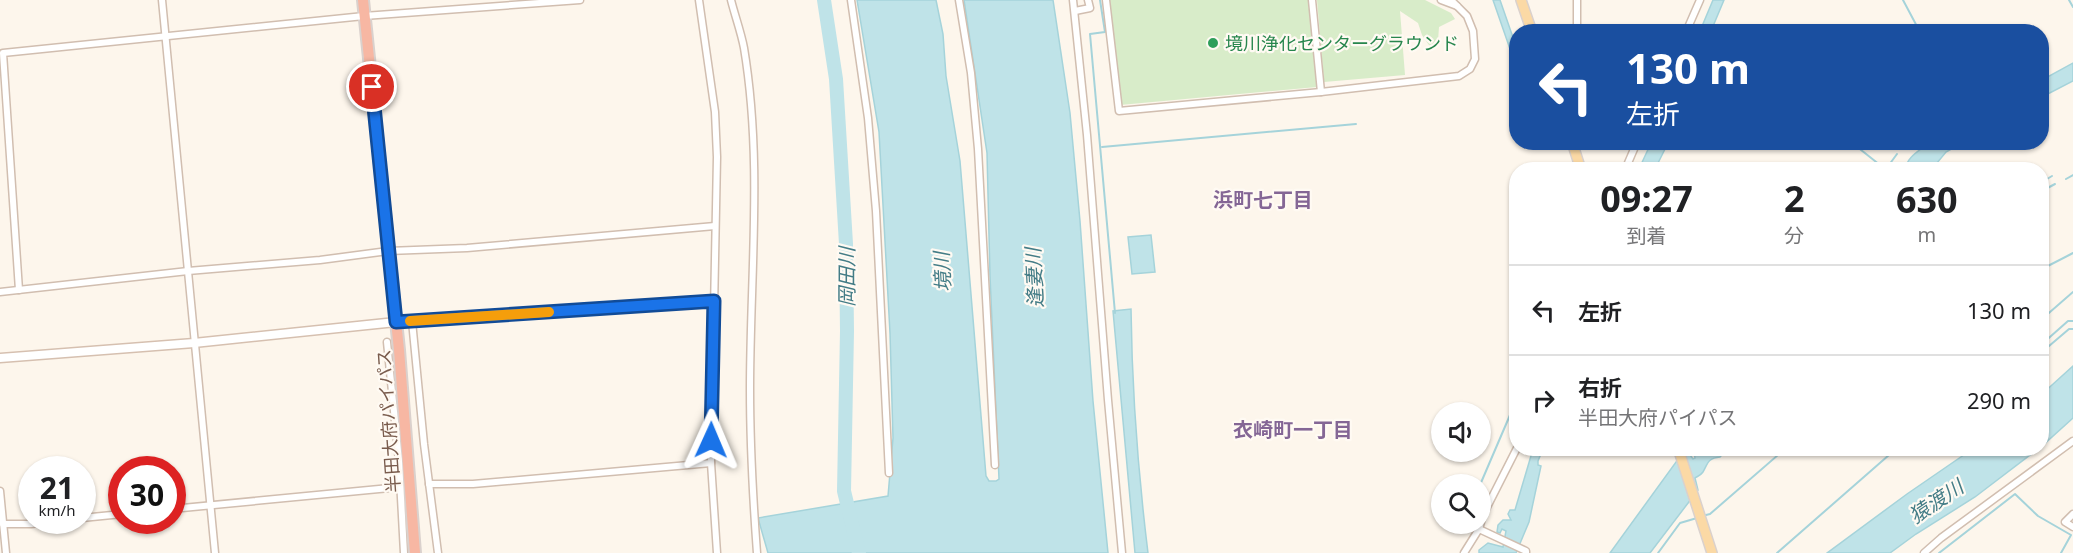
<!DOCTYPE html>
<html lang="ja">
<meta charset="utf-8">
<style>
:root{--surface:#fff;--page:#f6f6f6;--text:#202124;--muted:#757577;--line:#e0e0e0}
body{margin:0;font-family:"Noto Sans","Noto Sans JP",sans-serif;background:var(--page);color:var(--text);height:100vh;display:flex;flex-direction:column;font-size:22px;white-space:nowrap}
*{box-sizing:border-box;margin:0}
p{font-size:20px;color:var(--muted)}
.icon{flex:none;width:33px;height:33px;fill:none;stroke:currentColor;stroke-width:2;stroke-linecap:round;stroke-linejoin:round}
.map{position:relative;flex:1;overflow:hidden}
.details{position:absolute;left:1509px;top:162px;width:540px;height:294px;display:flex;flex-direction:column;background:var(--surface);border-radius:24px;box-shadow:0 2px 4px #0004}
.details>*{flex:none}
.banner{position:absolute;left:1509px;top:24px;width:540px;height:126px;border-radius:24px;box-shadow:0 2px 4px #0004;background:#1a4fa0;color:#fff;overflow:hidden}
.controls{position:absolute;left:1431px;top:402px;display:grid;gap:12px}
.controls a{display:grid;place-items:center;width:60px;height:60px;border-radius:50%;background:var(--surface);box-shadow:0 2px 4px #0004;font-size:30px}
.speed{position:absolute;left:18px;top:456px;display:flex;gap:12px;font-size:30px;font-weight:700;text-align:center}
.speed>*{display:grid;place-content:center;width:78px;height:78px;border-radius:50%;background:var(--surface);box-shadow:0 2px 4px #0004;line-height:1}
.speed small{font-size:15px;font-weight:400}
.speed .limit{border:9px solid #d22;background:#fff;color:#111}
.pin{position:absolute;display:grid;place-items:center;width:51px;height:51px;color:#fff;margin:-26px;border:3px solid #fff;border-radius:50%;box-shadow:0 2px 6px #0007}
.me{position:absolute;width:66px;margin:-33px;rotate:1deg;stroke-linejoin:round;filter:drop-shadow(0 0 4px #0008)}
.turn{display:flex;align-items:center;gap:21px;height:126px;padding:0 18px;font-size:27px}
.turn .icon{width:78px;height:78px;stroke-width:2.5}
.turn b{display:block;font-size:42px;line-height:51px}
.eta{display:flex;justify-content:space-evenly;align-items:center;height:102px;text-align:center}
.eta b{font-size:36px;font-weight:700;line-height:42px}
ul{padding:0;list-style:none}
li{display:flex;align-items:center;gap:18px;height:90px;padding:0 18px;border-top:2px solid var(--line)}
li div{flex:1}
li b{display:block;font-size:22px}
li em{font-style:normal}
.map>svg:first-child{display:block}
</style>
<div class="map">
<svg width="2073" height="553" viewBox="0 0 2073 553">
<rect width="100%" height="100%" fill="#fdf6ec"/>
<g fill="#d8ecc9">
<path d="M1110 0H1308L1317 87 1120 105Z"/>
<path d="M1317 0H1425L1451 13 1455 19 1439 27 1438 41 1431 48 1422 35 1418 23 1400 11 1405 75 1324 82Z"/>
</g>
<g fill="#bfe3e8" stroke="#a5d3da" stroke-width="1.5">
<path d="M857 0H936L943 34 946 76 960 161 986 476 989 481H996L999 479 990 276 987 153 964 0H1053L1070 113 1080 221 1093 401 1108 553H768L758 518 888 496 893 438 890 333 879 132Z"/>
<path d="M1493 0H1500L1516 46 1510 49Z"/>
<path d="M1713 0H1724L1711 31H1700Z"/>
<path d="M2073 63V81L2042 97V80Z"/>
<path d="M1930 142 1962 143 1946 152 1932 169H1906C1906 157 1921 150 1930 142Z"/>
<path d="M1651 143H1668L1655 169H1639Z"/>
<path d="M1151 235 1155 272 1132 274 1128 237Z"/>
<path d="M1131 309C1132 391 1138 472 1148 553H1135L1113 311Z"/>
<path d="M2073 366V418L2042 446V394Z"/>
<path d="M1974 448 2038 449 1975 497 1916 534 1890 553H1827L1907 494Z"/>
<path d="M1533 449H1543L1538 461V465L1541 466 1529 522 1516 553H1479V550L1488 543 1503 547 1506 531 1502 529 1500 533 1497 532 1498 525 1503 520H1511L1508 514 1510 510H1515Z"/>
<path d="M1699 449H1727L1720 457C1708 458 1708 463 1703 472 1701 475 1698 476 1695 478L1698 490 1650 553H1610L1684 451 1688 452 1693 459 1695 458 1694 451Z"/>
</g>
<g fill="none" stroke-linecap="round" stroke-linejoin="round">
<g stroke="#a5d3da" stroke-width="2">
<path d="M1100 0 1105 32 1090 34 1115 313"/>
<path d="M1903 0 1920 32"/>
<path d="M2069 0 2073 7"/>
<path d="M1851 142 1885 169"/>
<path d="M1102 147 1356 124"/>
<path d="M1886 169 1897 154"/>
<path d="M2066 179 2073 175"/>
<path d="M2042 182 2052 176"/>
<path d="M2042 191 2055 184"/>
<path d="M2042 269 2073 253"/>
<path d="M2042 319 2073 292"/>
<path d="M2042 344 2068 321H2073"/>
<path d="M2042 352 2069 329H2073"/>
<path d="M1480 485 1516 401"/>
<path d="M1702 516 1710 514 1786 448"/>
<path d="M1658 553 1680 523 1697 518"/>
<path d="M1777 553 1897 448"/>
<path d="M1939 553 2015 494 2038 516 2071 535 2061 553"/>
</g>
<path stroke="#bfe3e8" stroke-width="14" d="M824 0 836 79 846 244 847 331 844 491 859 553"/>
<g stroke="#d1beb0" stroke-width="9">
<g id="street">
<path d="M162 0 215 553"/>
<path d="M699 0 715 112 717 157 711 463 717 553"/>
<path d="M731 0C735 16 741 32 744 48 763 162 750 275 750 389 750 444 753 499 757 553"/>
<path d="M851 0 868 118 876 211 889 473"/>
<path d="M959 0 971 73 978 149 995 465"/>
<path d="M1073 0 1087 135 1108 400 1122 553"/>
<path d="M1106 0 1119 111 1321 92 1459 76 1470 69 1475 59 1473 31 1467 16 1451 0"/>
<path d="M1312 0 1321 92"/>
<path d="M1441 0 1457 6"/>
<path d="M1577 0V32"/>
<path d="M1075 11 1090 8 1088 0"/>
<path d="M1686 32 1700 0"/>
<path d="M1625 170 1637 142"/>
<path d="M19 290 3 53 364 16 580 0"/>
<path d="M0 292 188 271 320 260 388 251 467 248 715 226"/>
<path d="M412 321 424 444 438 553"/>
<path d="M396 322 714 301"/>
<path d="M387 342 399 461 404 553"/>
<path d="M429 484H473L711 463"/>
<path d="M0 491 6 553"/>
<path d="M172 509 400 487"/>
<path d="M2073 514 2065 522 2073 527"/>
<path d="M82 518 122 514"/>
<path d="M3 524H31L63 520"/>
<path d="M1479 529 1526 551V553"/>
<path d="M1464 553 1479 529 1483 515 1517 448"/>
<path d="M1924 553 1941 538 2073 441"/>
</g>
</g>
<g stroke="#d6c0b0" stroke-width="11">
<path id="secondary" d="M0 358 194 343 396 322"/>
</g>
<g stroke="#dad1cd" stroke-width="12">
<g id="primary">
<path d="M1521 0 1532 32"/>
<path d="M1572 142 1581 170"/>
<path d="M1678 448 1712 553"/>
</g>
</g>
<g stroke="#dad1cd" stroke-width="14">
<path id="highway" d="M363 0 399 350 415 553"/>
</g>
<use href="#street" stroke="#fff" stroke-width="6"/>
<use href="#secondary" stroke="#fff" stroke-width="8"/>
<use href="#primary" stroke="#fbd9a5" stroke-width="9"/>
<use href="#highway" stroke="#f7b7a3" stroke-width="10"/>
</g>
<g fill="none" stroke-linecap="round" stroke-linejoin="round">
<g stroke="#114b97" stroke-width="15">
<path id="route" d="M372 87 396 322 714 301 711 440"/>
</g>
<use href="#route" stroke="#1a73e8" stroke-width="10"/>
<path stroke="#f59e0b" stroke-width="10" d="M410 321 549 312"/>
</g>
<circle fill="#2e9e5b" stroke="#fffaf3" stroke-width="2" cx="1213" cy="43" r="6"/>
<g text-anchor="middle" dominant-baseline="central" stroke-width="4.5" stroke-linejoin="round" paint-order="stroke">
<g font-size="18" fill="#27864d" stroke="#fffaf3" text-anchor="start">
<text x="1225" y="43">境川浄化センターグラウンド</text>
</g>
<g font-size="18" fill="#7a5c4d" stroke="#fffaf3">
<text transform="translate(388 421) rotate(-94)">半田大府パイパス</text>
</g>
<g font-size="20" font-weight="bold" fill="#846695" stroke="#fffaf3">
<text x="1263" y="199">浜町七丁目</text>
<text x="1293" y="429">衣崎町一丁目</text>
</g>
<g font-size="20" font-style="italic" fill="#437c86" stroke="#fffaf3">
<text transform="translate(942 272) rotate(-93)">境川</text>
<text transform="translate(846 277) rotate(-90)">岡田川</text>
<text transform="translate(1034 278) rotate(-93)">逢妻川</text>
<text transform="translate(1936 501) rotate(-34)">猿渡川</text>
</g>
</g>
</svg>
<div class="controls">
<a><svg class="icon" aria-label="sound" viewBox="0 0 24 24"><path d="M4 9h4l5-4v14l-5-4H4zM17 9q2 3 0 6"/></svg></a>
<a><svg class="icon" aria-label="search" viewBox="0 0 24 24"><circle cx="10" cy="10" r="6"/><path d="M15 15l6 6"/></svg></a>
</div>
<div class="speed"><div>21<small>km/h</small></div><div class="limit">30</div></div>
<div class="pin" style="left:372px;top:87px;background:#d93025"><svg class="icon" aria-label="arrive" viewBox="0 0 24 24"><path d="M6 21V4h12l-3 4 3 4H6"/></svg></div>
<svg class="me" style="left:711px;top:440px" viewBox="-20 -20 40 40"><path d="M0-17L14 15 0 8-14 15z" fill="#1a73e8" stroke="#fff" stroke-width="4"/></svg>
<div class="banner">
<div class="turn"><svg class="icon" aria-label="left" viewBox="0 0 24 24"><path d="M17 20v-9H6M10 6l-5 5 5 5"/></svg><div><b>130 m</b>左折</div></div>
</div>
<section class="details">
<div class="eta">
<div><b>09:27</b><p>到着</p></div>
<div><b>2</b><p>分</p></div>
<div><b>630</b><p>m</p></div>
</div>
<ul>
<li><svg class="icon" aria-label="left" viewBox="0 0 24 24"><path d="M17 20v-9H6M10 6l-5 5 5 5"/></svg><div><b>左折</b></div><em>130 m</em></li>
<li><svg class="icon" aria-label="right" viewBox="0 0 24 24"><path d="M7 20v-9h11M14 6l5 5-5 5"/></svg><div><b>右折</b><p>半田大府パイパス</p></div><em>290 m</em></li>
</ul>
</section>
</div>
